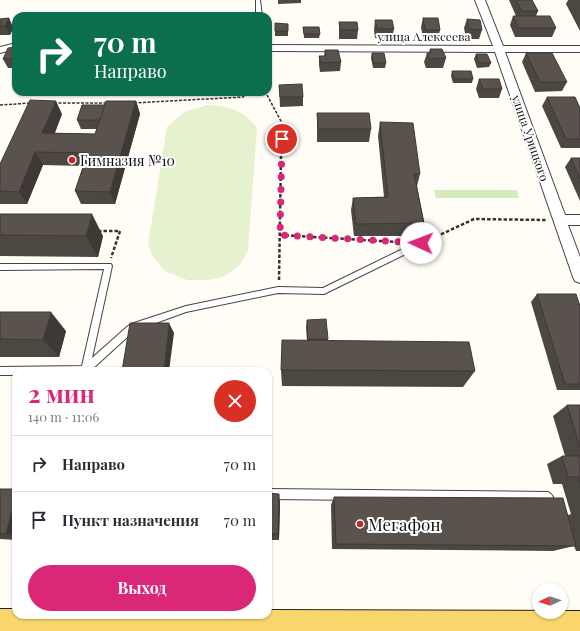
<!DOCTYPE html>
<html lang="ru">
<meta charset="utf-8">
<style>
:root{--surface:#fff;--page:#f7f7f7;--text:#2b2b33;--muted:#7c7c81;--line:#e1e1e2;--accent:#db2777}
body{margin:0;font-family:"Playfair Display",serif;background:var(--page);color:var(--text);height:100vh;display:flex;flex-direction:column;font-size:15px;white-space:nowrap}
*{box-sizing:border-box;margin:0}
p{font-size:13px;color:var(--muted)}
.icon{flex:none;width:22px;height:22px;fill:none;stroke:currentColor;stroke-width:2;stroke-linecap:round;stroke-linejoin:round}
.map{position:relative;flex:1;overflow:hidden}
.panel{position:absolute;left:12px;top:367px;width:260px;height:252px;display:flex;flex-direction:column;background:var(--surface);border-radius:12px;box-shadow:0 1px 3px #0004}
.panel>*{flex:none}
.hud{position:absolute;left:12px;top:12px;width:260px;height:84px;border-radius:12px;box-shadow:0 1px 3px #0004;background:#0b6e4f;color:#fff;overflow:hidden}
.needle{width:26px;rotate:266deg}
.buttons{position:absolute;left:532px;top:583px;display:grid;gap:8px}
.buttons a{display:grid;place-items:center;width:36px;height:36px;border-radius:50%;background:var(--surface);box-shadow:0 1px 3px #0004;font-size:20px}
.pin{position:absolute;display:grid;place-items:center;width:34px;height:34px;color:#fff;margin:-17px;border:2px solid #fff;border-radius:50%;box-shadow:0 1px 4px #0007}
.me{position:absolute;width:44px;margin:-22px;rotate:272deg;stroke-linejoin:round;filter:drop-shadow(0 0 3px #0008)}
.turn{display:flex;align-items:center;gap:14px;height:84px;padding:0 16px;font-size:18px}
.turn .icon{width:52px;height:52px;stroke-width:2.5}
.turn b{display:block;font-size:28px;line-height:34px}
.round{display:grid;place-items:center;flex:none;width:42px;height:42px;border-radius:21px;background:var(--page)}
.overview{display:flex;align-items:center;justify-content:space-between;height:68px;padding:0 16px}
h1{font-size:24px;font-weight:700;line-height:30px;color:var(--accent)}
.action{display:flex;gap:8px;margin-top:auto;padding:8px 16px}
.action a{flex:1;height:46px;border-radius:24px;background:var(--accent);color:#fff;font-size:16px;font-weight:700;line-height:46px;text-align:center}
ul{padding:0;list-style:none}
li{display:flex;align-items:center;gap:12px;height:56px;padding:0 16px;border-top:1px solid var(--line)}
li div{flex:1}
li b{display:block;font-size:15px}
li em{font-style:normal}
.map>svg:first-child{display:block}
</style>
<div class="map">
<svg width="580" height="631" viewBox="0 0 580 631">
<rect width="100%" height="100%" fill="#fffdf5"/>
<path fill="#d5ebbd" d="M434 190H517L519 198H436Z"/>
<path fill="#e6f2cf" d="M207 105C227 105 245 111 257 128L248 251 240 265 223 277 208 280H187L165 271 153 257 148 244 167 127 184 112Z"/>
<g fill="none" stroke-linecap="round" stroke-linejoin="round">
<g stroke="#444" stroke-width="2">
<g id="service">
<path d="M256 0H260L262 16H256Z"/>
<path d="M421 240 424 241 425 243 424 245 324 294 278 293 186 312 134 331 90 371H16V375H0V367L82 366 104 269 0 270V264H111L112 266 92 358 128 326 131 324 186 306 278 287 323 288Z"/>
<path d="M268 489 548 492 551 494 553 497 551 500 548 502 268 499Z"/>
</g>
</g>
<g stroke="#444" stroke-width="2">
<g id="minor">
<path d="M475 0H485L503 46H580V52H505L565 215H580V225H568L580 257V283L575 281 573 277 495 52 268 51V45L493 46Z"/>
<path d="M16 43V49L0 53V47Z"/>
</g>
</g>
<g stroke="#222" stroke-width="2">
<path id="primary" d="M0 609H16V615H268V610L580 611V631H0Z"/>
</g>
<g stroke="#333" stroke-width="1.5" stroke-dasharray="3 1.5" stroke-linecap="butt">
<path d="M267 95 282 123 281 156"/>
<path d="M54 103H109"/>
<path d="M134 103 243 97 247 92"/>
<path d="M0 105 31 103"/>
</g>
<g stroke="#333" stroke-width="2.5" stroke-dasharray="3.5 2" stroke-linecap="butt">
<path d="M98 231H120L111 258"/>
<path d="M280 235 397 242"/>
<path d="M431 239 474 219 546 220"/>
<path d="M279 280 281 155"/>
</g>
<use href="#service" fill="#fff" fill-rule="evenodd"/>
<use href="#minor" fill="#fff" fill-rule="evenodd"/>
<use href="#primary" fill="#f9d66b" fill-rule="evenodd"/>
</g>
<g fill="#4d4742">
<path d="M278 0H301V3L278 4Z"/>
<path d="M509 0H532L538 11 536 16 556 28 552 37H515L510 25 513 16H516Z"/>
<path d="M568 0H580V31L566 4Z"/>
<path d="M9 18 13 28 10 35H0V19Z"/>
<path d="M423 18 440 30 438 39H423L421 27Z"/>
<path d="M467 19 482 30 479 39H466L464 28Z"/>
<path d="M375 20 394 29 392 38H375L374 30Z"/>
<path d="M339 22 358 30 357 39H339Z"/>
<path d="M288 24V36H275V31Z"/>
<path d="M303 27 320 34 319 38H304Z"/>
<path d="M16 47V68H8L3 59Z"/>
<path d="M430 49 446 58 443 68H426L424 62 427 53H429Z"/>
<path d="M325 50 341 62 340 71 320 72 319 65V56H324Z"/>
<path d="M372 53 386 63 385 68H373L371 58Z"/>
<path d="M526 53 567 82 562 91 535 92 522 62Z"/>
<path d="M476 54 491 63 489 67 477 68 474 59Z"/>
<path d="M452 71 473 79 472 83H453L451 76Z"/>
<path d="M479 79 502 89 499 98H479L476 89Z"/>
<path d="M279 85 303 97V106L280 107Z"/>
<path d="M547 97 580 108V148H561L542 106Z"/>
<path d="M136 101 140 114 115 204H81L75 191 83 166 43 165 27 204H0V164L62 114 55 133 95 134 97 129H81L77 120 105 105Z"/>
<path d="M317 113 371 129 369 142H317Z"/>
<path d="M380 122 420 174 417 186 424 223 420 236H354L351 210 353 198 384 197 378 136Z"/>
<path d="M571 158H580V201L565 167Z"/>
<path d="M0 214 103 236 98 257 0 256Z"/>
<path d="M537 294 580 306V390H557L531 302Z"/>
<path d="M0 312 66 331 59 357H0Z"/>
<path d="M307 320 328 339V341L475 371 463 387 282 386 281 370 307 341 306 327Z"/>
<path d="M567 405H580V551H576L574 546 553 551 332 549 331 505 334 497 568 515 571 514 562 484H553L547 464 562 456H565L553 416Z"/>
<path d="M0 489H16V540L0 539Z"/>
<path d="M268 493 280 502 279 540H268Z"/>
</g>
<g fill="#3f3936">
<path d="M9 18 13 28 10 35 5 26Z"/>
<path d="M56 101 62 114 49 146 42 133Z"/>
<path d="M136 101 140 114 115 204 110 192Z"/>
<path d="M35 152 43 165 27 204 19 192Z"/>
<path d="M92 214 103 236 98 257 86 236Z"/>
<path d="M51 312 66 331 59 357 43 340Z"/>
<path d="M169 323 174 333 169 371H164Z"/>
<path d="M279 494 280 502 279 540 278 534Z"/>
<path d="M16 497V537L6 534Z"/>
</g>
<g fill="#5a524d" stroke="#3f3936">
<path d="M516 0H532L538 11H522Z"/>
<path d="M192 14H205V16H189Z"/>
<path d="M513 16H550L556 28H519Z"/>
<path d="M9 18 5 26H0V19Z"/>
<path d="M423 18H438L440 30H425Z"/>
<path d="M467 19 480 20 482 30 469 29Z"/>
<path d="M375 20H392L394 29H377Z"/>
<path d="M339 22H357L358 30H340Z"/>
<path d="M275 23 288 24V31H275Z"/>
<path d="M303 27H319L320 34H304Z"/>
<path d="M16 47V59H3L8 48Z"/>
<path d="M430 49H442L446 58 429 59 427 53H431Z"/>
<path d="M325 50H338L341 62 321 63 319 56H326Z"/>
<path d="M372 53H384L386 63H373Z"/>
<path d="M526 53H552L567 82H540Z"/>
<path d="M476 54H487L491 63H479Z"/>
<path d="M452 71H471L473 79H454Z"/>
<path d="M479 79H499L502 89H483Z"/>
<path d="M302 84 303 97H280L279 85Z"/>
<path d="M547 97H575L580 108V139H566Z"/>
<path d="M30 100 56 101 42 133 95 134 106 101H136L110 192 75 191 88 153 35 152 19 192 0 191V164Z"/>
<path d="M82 105H105L100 120H77Z"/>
<path d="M317 113H369L371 129H318Z"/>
<path d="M380 122 413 123 420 174H414L424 223 356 224 353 198 388 197Z"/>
<path d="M571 158H580V179Z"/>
<path d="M0 214H92L86 236 0 235Z"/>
<path d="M537 294H576L580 306V384H565Z"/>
<path d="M0 312H51L43 340 0 339Z"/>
<path d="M326 319 328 339H308L307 320Z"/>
<path d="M130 323H169L164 371H122Z"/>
<path d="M282 340 469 342 475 371 281 370Z"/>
<path d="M567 405H580V447Z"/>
<path d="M562 456H580V483L578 477H568Z"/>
<path d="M0 489H16V497L6 534H0Z"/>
<path d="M268 493 279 494 278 534H268Z"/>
<path d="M334 497 563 498 576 546 336 544Z"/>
</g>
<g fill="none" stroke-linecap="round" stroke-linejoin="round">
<path stroke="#db2777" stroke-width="7" stroke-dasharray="0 12.6" d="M282 139 280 235 421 243"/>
</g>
<g fill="#c4262e" stroke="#fff" stroke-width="1.5">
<circle cx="72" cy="160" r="4"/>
<circle cx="360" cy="524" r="4"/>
</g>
<g text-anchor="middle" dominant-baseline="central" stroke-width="4" stroke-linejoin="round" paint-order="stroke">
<g font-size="12" fill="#111" stroke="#fff">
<text x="424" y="36">улица Алексеева</text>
<text transform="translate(531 138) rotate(71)">улица Урицкого</text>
</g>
<g font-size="14" fill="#111" stroke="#fff" text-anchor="start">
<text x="80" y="160">Гимназия №10</text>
</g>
<g font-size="17" fill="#111" stroke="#fff" text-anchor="start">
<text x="368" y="524">Мегафон</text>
</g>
</g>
</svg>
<div class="buttons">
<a><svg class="needle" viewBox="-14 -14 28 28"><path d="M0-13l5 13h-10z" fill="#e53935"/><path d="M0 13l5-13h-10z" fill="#7c7c81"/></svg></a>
</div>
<div class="pin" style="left:282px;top:139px;background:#d93025"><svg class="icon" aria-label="arrive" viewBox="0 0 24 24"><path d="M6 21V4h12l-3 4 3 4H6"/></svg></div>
<svg class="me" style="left:421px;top:243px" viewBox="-20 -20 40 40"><circle r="19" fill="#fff"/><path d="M0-13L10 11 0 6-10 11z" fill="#db2777"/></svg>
<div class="hud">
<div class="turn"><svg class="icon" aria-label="right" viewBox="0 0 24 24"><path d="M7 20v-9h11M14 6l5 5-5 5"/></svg><div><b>70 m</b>Направо</div></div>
</div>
<section class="panel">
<div class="overview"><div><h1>2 мин</h1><p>140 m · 11:06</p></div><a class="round" style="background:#d93025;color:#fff"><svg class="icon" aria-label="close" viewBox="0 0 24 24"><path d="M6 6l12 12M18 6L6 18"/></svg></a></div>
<ul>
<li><svg class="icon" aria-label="right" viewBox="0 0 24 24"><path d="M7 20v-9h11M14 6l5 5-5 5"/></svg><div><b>Направо</b></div><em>70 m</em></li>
<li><svg class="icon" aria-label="arrive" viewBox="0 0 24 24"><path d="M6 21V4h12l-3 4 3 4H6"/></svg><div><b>Пункт назначения</b></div><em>70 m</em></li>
</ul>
<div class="action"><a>Выход</a></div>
</section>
</div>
